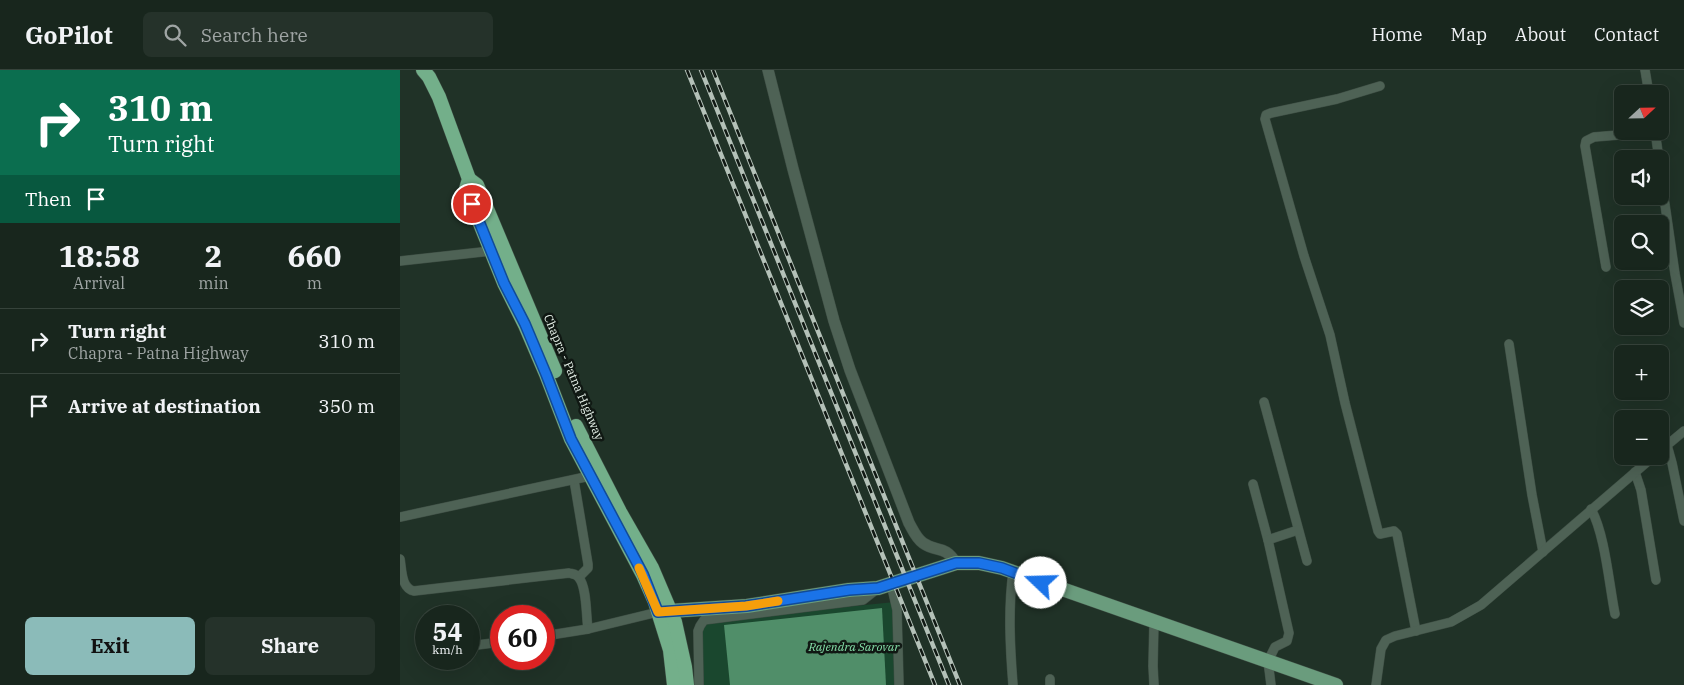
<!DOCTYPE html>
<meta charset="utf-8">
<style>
:root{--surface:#18261d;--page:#25322a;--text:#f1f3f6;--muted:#9fa5a4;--line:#36433b;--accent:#8bbbb9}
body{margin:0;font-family:"IBM Plex Serif",serif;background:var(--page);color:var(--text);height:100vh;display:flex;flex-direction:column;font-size:19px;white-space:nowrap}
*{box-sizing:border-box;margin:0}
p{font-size:16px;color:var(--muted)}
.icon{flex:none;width:28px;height:28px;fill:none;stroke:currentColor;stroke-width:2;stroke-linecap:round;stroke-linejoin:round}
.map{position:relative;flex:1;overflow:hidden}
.drawer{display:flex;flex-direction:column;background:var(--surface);width:400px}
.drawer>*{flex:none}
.guide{background:#0b6e4f;color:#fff;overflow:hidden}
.needle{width:32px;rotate:68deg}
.fabs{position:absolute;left:1214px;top:15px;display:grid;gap:10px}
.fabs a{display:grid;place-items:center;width:55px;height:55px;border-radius:8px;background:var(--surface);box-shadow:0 5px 20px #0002,0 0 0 1px var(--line);font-size:25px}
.speed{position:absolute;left:15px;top:535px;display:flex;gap:10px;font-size:25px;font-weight:700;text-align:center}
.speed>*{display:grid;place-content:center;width:65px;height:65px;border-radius:50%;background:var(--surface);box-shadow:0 5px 20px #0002,0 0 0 1px var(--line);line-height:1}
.speed small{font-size:12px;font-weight:400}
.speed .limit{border:8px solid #d22;background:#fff;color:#111}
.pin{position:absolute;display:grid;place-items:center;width:42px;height:42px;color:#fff;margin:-21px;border:2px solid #fff;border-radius:50%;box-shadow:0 1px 5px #0007}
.me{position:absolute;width:55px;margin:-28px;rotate:291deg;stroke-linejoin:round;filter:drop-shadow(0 0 4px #0008)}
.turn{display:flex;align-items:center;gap:18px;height:105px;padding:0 25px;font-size:22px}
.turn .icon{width:65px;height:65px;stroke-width:2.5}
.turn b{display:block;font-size:35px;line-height:42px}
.then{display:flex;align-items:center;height:48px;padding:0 25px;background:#0003;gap:10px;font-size:19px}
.eta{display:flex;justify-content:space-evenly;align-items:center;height:85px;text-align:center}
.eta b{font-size:30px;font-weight:700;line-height:35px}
.action{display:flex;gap:10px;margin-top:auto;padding:10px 25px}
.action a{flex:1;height:58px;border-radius:8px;background:var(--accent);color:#111;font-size:20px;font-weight:700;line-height:58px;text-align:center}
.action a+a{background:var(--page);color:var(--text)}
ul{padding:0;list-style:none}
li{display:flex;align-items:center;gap:15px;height:65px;padding:0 25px;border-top:1px solid var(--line)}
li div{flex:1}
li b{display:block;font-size:19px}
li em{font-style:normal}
header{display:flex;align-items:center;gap:30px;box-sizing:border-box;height:70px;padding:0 25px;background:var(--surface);border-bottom:1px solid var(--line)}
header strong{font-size:24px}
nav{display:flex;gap:28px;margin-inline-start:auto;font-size:18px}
.search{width:350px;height:45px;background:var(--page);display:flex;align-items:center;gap:12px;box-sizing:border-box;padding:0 18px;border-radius:8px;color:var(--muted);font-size:19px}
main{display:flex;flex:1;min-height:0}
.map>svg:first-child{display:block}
</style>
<header>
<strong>GoPilot</strong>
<div class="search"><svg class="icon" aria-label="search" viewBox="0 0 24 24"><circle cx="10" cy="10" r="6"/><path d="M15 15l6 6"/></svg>Search here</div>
<nav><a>Home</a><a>Map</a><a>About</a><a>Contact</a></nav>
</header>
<main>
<section class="drawer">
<div class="guide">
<div class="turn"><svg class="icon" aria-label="right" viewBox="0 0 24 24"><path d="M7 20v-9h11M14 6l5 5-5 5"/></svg><div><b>310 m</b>Turn right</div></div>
<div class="then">Then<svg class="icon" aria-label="arrive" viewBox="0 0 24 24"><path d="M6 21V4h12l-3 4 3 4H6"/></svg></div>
</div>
<div class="eta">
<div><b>18:58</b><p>Arrival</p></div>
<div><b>2</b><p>min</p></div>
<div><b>660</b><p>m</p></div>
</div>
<ul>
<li><svg class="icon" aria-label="right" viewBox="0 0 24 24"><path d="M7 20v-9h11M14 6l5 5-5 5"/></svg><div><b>Turn right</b><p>Chapra - Patna Highway</p></div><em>310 m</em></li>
<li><svg class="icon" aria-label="arrive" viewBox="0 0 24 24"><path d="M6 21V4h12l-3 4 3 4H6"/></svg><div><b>Arrive at destination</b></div><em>350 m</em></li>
</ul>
<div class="action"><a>Exit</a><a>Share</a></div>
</section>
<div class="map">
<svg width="1284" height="615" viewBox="0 0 1284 615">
<rect width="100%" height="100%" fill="#203227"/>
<path fill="#1a472e" d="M495 532 499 615H304L299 564 306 551Z"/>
<path fill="#508e69" d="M482 538 486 615H330L324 555Z"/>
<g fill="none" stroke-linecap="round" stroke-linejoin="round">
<g stroke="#3e4e44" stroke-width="10">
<g id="minor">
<path d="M1245 0 1249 24"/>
<path d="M980 16 937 29 871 43 866 45 865 49 904 186 930 265 945 333 978 461 980 464 994 461 997 464 1016 561"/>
<path d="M1255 61 1259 89"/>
<path d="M1260 100 1275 204 1284 253"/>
<path d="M0 191 91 181"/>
<path d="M1206 197 1185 76 1186 71 1194 67 1255 62"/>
<path d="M1109 274 1132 425 1143 482"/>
<path d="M864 332 907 491"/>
<path d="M1267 375 1272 393 1284 451"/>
<path d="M1260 381 1284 361"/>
<path d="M1235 402 1241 420 1256 510"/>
<path d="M174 410 188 494V498L179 507"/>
<path d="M853 414 868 470 889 563 887 571 875 577 868 591 871 615"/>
<path d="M1191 439C1205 464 1209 514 1215 544"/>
<path d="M0 447 190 406"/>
<path d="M868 470 898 460"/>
<path d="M0 489C2 500 1 518 14 521L169 503C173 504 177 504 179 508 187 517 186 546 188 559"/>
<path d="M491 514 497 540 499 615"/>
<path d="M754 552 753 596 754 615"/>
<path d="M144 566 188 559 258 542"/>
<path d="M69 576 101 572"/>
<path d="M650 609V615"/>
<path d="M299 615 298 561 300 556 304 550 463 530 477 519"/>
<path d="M613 615C610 577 608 539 613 502"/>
<path d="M976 615 981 579 986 570 995 566 1051 552 1081 535 1254 386"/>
</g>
</g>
<g stroke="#3e4e44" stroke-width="12">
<path id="tertiary" d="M368 0 393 99 434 251 450 300 509 453C513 460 516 468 523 473 537 483 544 474 556 493"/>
</g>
<g stroke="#3e4e44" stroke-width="15">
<path id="primary" d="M270 541 347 536 449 520 478 518 556 493H579L602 498 936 615"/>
</g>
<g stroke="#3e4e44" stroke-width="15">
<g id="trunk">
<path d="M23 0 29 7 39 27 69 109 66 119 104 213 125 255 146 304 171 369 243 505 255 532 270 580 274 615"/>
<path d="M69 109 77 115 155 301"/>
<path d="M176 356 220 442 252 498 275 552 285 597 287 615"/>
</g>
</g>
<use href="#minor" stroke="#4e6255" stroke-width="9"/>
<use href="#tertiary" stroke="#4e6255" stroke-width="11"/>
<use href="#primary" stroke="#6a9c7d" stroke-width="14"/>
<use href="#trunk" stroke="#73af8a" stroke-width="14"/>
<g stroke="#b4c1b8" stroke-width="4.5">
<g id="rail">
<path d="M287 0 535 615"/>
<path d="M301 0 549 615"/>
<path d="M313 0 560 615"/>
</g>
</g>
<use href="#rail" stroke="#101813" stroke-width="2.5" stroke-dasharray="8" stroke-linecap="butt"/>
</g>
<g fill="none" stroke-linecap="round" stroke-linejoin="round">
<g stroke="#114b97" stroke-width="12">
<path id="route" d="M72 134 104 213 125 254 146 304 171 369 243 504 258 542 346 536 449 520 478 518 556 493H579L602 498 641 513"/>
</g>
<use href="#route" stroke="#1a73e8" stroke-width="9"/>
<path stroke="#f59e0b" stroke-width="9" d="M239 498 258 542 346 536 378 531"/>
</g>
<g text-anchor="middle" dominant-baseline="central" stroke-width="5" stroke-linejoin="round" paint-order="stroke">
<g font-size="12" fill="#e7f2ea" stroke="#101813">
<text transform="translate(174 307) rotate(67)">Chapra - Patna Highway</text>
</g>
<g font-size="12" font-style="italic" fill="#85dfa9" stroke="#101813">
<text x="454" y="576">Rajendra Sarovar</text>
</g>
</g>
</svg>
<div class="fabs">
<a><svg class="needle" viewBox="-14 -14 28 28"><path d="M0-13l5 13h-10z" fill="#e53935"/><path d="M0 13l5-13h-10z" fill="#9fa5a4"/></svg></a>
<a><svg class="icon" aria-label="sound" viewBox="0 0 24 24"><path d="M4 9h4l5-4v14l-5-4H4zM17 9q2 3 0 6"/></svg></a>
<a><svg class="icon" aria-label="search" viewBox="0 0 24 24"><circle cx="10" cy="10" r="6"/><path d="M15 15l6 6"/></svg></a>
<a><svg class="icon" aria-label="layers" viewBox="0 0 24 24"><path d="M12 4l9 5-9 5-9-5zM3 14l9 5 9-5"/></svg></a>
<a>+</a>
<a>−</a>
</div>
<div class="speed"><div>54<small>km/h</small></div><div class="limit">60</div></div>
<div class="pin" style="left:72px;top:134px;background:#d93025"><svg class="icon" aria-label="arrive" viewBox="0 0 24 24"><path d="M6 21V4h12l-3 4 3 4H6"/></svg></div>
<svg class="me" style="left:641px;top:513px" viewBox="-20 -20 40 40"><circle r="19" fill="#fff"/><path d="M0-13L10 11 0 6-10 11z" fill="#1a73e8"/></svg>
</div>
</main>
